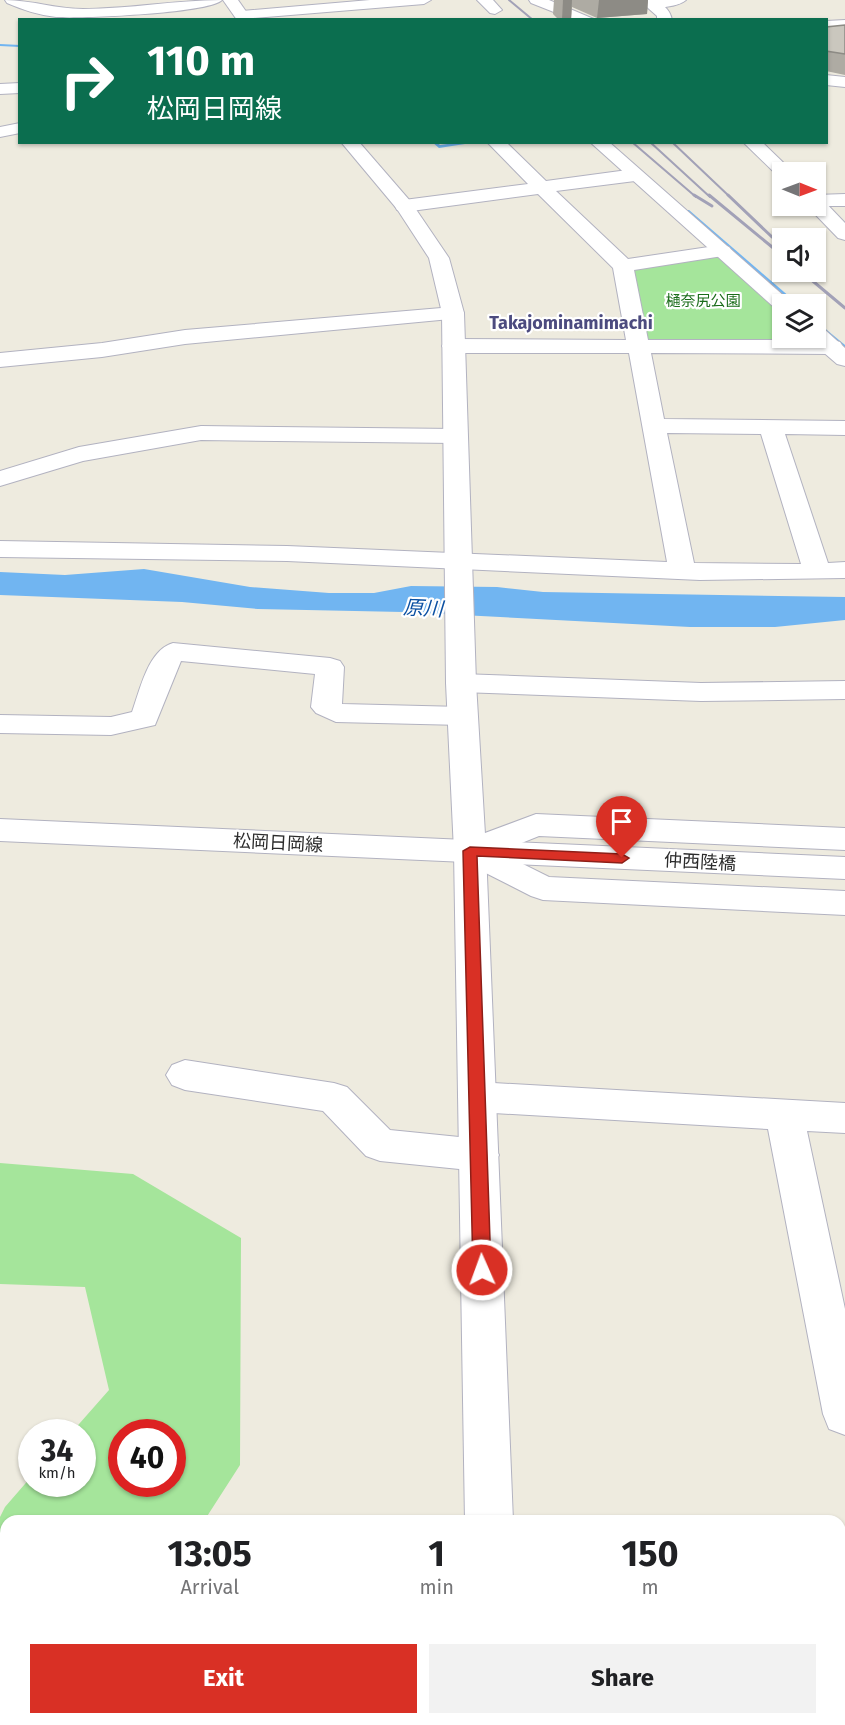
<!DOCTYPE html>
<meta charset="utf-8">
<style>
:root{--surface:#fff;--page:#f2f2f2;--text:#202124;--muted:#757577;--accent:#d93025}
body{margin:0;font-family:"Fira Sans","Noto Sans JP",sans-serif;background:var(--page);color:var(--text);height:100vh;display:flex;flex-direction:column;font-size:22px;white-space:nowrap}
*{box-sizing:border-box;margin:0}
p{font-size:20px;color:var(--muted)}
.icon{flex:none;width:33px;height:33px;fill:none;stroke:currentColor;stroke-width:2;stroke-linecap:round;stroke-linejoin:round}
.map{position:relative;flex:1;overflow:hidden}
.side{position:absolute;left:0px;top:1515px;width:846px;height:210px;display:flex;flex-direction:column;background:var(--surface);border-radius:18px 18px 0 0;box-shadow:0 2px 4px #0004}
.side>*{flex:none}
.top-card{position:absolute;left:18px;top:18px;width:810px;height:126px;border-radius:0px;box-shadow:0 2px 4px #0004;background:#0b6e4f;color:#fff;overflow:hidden}
.needle{width:39px;rotate:91deg}
.controls{position:absolute;left:772px;top:162px;display:grid;gap:12px}
.controls a{display:grid;place-items:center;width:54px;height:54px;border-radius:0px;background:var(--surface);box-shadow:0 2px 4px #0004;font-size:30px}
.speed{position:absolute;left:18px;top:1419px;display:flex;gap:12px;font-size:30px;font-weight:700;text-align:center}
.speed>*{display:grid;place-content:center;width:78px;height:78px;border-radius:50%;background:var(--surface);box-shadow:0 2px 4px #0004;line-height:1}
.speed small{font-size:15px;font-weight:400}
.speed .limit{border:9px solid #d22;background:#fff;color:#111}
.pin{position:absolute;display:grid;place-items:center;width:51px;height:51px;color:#fff;margin:-62px -26px;border-radius:50% 50% 50% 0;rotate:-45deg;box-shadow:0 0 6px #0007}
.pin .icon{rotate:45deg}
.me{position:absolute;width:66px;margin:-33px;rotate:358deg;stroke-linejoin:round;filter:drop-shadow(0 0 4px #0008)}
.turn{display:flex;align-items:center;gap:21px;height:126px;padding:0 30px;font-size:27px}
.turn .icon{width:78px;height:78px;stroke-width:2.5}
.turn b{display:block;font-size:42px;line-height:51px}
.eta{display:flex;justify-content:space-evenly;align-items:center;height:102px;text-align:center}
.eta b{font-size:36px;font-weight:700;line-height:42px}
.action{display:flex;gap:12px;margin-top:auto;padding:12px 30px}
.action a{flex:1;height:69px;border-radius:0px;background:var(--accent);color:#fff;font-size:24px;font-weight:700;line-height:69px;text-align:center}
.action a+a{background:var(--page);color:var(--text)}
.map>svg:first-child{display:block}
</style>
<div class="map">
<svg width="845" height="1725" viewBox="0 0 845 1725">
<rect width="100%" height="100%" fill="#eeebdf"/>
<g fill="#a5e59b" fill-rule="evenodd">
<path d="M711 256 720 258 783 314V338H810L814 341 654 342 645 338 631 271 637 267Z"/>
<path d="M0 1163 133 1174 241 1238 240 1465 204 1521H6V1719H98L96 1725H0V1517L5 1507 31 1477 32 1484H82V1432H72L109 1390 85 1287 0 1284ZM122 1432H172V1484H122Z"/>
</g>
<path fill="#71b5f1" d="M144 569 250 587 329 593H374L411 586 497 587 543 592 845 597V620L775 627H690L403 612 258 609 182 602 0 595V572L65 575Z"/>
<g fill="none" stroke-linecap="round" stroke-linejoin="round">
<g fill="#71b5f1" fill-rule="evenodd">
<path d="M0 44 20 45V47L0 46Z"/>
<path d="M432 142H437L440 145 462 142H478L439 148Z"/>
<path d="M685 210H689L798 304H792L685 212Z"/>
<path d="M816 321 845 345V350L816 326Z"/>
</g>
<g stroke="#b2b2c0" stroke-width="2">
<g id="minor">
<path d="M5 0C31 0 56 9 83 9 130 9 175 0 222 0 210 13 80 19 56 17 39 15 23 10 7 3Z"/>
<path d="M370 0H431L424 4 242 19 235 15 242 11Z"/>
<path d="M645 0H686C678 7 656 9 645 6L643 3Z"/>
<path d="M20 83V93L0 94V84Z"/>
<path d="M20 123V133L0 137V127Z"/>
<path d="M487 142H506L546 181 635 169 641 171 644 175 641 179 635 181 556 191 628 259 722 245 729 247 732 251 729 255 634 270 648 340H832L840 342 843 347 840 352 832 354 651 353 664 419 845 421V435L785 434 828 563 845 562V578L700 580 287 561 0 557V541L287 546 667 562 629 353H453L445 351 442 346 445 341 453 339 626 340 613 268 538 194 404 212 397 210 395 206 397 202 404 200 528 184ZM667 433 761 434 801 564 694 563Z"/>
<path d="M845 194V206H811H816V195Z"/>
<path d="M453 307 461 308 464 313 461 318 185 344 102 357 0 367V353L102 343 185 330Z"/>
<path d="M201 426 455 429 463 431 467 436 463 441 455 443 201 440 83 461 0 486V471L79 447Z"/>
<path d="M173 643 330 658 340 661 344 667 342 704 462 707 473 709 477 716 473 723 462 725 336 722 316 713 311 707 315 674 181 661 155 725 111 735 0 733V715L111 717 132 712C140 690 148 650 173 643Z"/>
<path d="M461 674 701 683 845 681V699L701 701 461 692 451 689 446 683 451 677Z"/>
<path d="M536 814 845 828V850L539 836 499 852 549 877 845 891V915L543 900 531 896 458 859 454 851 458 843Z"/>
<path d="M185 1060 334 1083 347 1087 390 1130 479 1139 493 1144 499 1155 493 1166 479 1171 380 1161 366 1156 323 1111 185 1090 172 1085 166 1075 172 1065Z"/>
<path d="M477 1082 845 1103V1133L807 1131 845 1309V1435L829 1429 823 1414 768 1129 477 1112 464 1108 458 1097 464 1086Z"/>
</g>
</g>
<g stroke="#b2b2c0" stroke-width="2">
<g id="tertiary">
<path d="M223 0H238L252 20H237Z"/>
<path d="M477 0H493L502 10 495 14 490 13Z"/>
<path d="M529 0H549L596 20H574L531 3Z"/>
<path d="M639 0C653 0 669 3 672 20H657V16Z"/>
<path d="M826 75 845 77V87L826 85Z"/>
<path d="M341 142H359L411 202 449 258 464 313 476 683 486 851 513 1521H465L454 851 446 683 442 313 429 258 397 209Z"/>
<path d="M590 142H609L793 304H783V311L776 309Z"/>
<path d="M743 142H762L793 172H783V177L778 176Z"/>
<path d="M816 198 823 200 845 223V240L838 238 809 208 808 206H816Z"/>
<path d="M816 327 824 329 845 348V366L837 364 808 339 816 338Z"/>
<rect x="469" y="1719" width="52" height="6"/>
</g>
</g>
<g stroke="#b2b2c0" stroke-width="2">
<g id="secondary">
<path d="M845 20V30L826 31V21Z"/>
<path d="M0 819 845 857V879L0 841Z"/>
</g>
</g>
<use href="#minor" fill="#fff" fill-rule="evenodd"/>
<use href="#tertiary" fill="#fff" fill-rule="evenodd"/>
<use href="#secondary" fill="#fff" fill-rule="evenodd"/>
<g stroke="#a2a1b7" stroke-width="2">
<path d="M509 0 533 20"/>
<path d="M632 142 696 197"/>
<path d="M650 142 710 197"/>
<path d="M672 142 730 197"/>
</g>
<g stroke="#a2a1b7" stroke-width="3">
<path d="M694 195 712 206"/>
<path d="M709 195 783 256"/>
<path d="M728 195 772 237"/>
<path d="M802 272 845 308"/>
</g>
</g>
<g fill="#aeaba3">
<path d="M554 0H648L647 14 597 18 572 7 571 20H559L553 14Z"/>
<path d="M845 25V75L826 71V27Z"/>
</g>
<g fill="#8d8b85">
<path d="M563 0H572L571 20H562Z"/>
<path d="M599 0H648L647 14 597 18Z"/>
</g>
<path fill="#cac7be" stroke="#8d8b85" stroke-width="1.5" d="M845 25V54L826 51V27Z"/>
<path fill="#d93025" stroke="#8d1f18" stroke-width="1.5" d="M470 847 622 854 629 858 622 863 477 856 491 1270 488 1275 482 1277 476 1275 473 1270 463 851Z"/>
<g text-anchor="middle" dominant-baseline="central" stroke-width="4.5" stroke-linejoin="round" paint-order="stroke">
<g font-size="15" fill="#1a6c1a" stroke="#fff">
<text x="703" y="301">樋奈尻公園</text>
</g>
<g font-size="18" font-weight="bold" fill="#4c4b7f" stroke="#fff">
<text x="571" y="323">Takajominamimachi</text>
</g>
<g font-size="18" fill="#2c2c2c" stroke="#fff">
<text transform="translate(278 843) rotate(3)">松岡日岡線</text>
<text transform="translate(700 862) rotate(3)">仲西陸橋</text>
</g>
<g font-size="20" font-style="italic" fill="#0b50a2" stroke="#fff">
<text transform="translate(423 608) rotate(3)">原川</text>
</g>
</g>
</svg>
<div class="controls">
<a><svg class="needle" viewBox="-14 -14 28 28"><path d="M0-13l5 13h-10z" fill="#e53935"/><path d="M0 13l5-13h-10z" fill="#757577"/></svg></a>
<a><svg class="icon" aria-label="sound" viewBox="0 0 24 24"><path d="M4 9h4l5-4v14l-5-4H4zM17 9q2 3 0 6"/></svg></a>
<a><svg class="icon" aria-label="layers" viewBox="0 0 24 24"><path d="M12 4l9 5-9 5-9-5zM3 14l9 5 9-5"/></svg></a>
</div>
<div class="speed"><div>34<small>km/h</small></div><div class="limit">40</div></div>
<div class="pin" style="left:622px;top:858px;background:#d93025"><svg class="icon" aria-label="arrive" viewBox="0 0 24 24"><path d="M6 21V4h12l-3 4 3 4H6"/></svg></div>
<svg class="me" style="left:482px;top:1270px" viewBox="-20 -20 40 40"><circle r="17" fill="#d93025" stroke="#fff" stroke-width="3"/><path d="M0-11L8 9 0 5-8 9z" fill="#fff"/></svg>
<div class="top-card">
<div class="turn"><svg class="icon" aria-label="right" viewBox="0 0 24 24"><path d="M7 20v-9h11M14 6l5 5-5 5"/></svg><div><b>110 m</b>松岡日岡線</div></div>
</div>
<section class="side">
<div class="eta">
<div><b>13:05</b><p>Arrival</p></div>
<div><b>1</b><p>min</p></div>
<div><b>150</b><p>m</p></div>
</div>
<div class="action"><a>Exit</a><a>Share</a></div>
</section>
</div>
